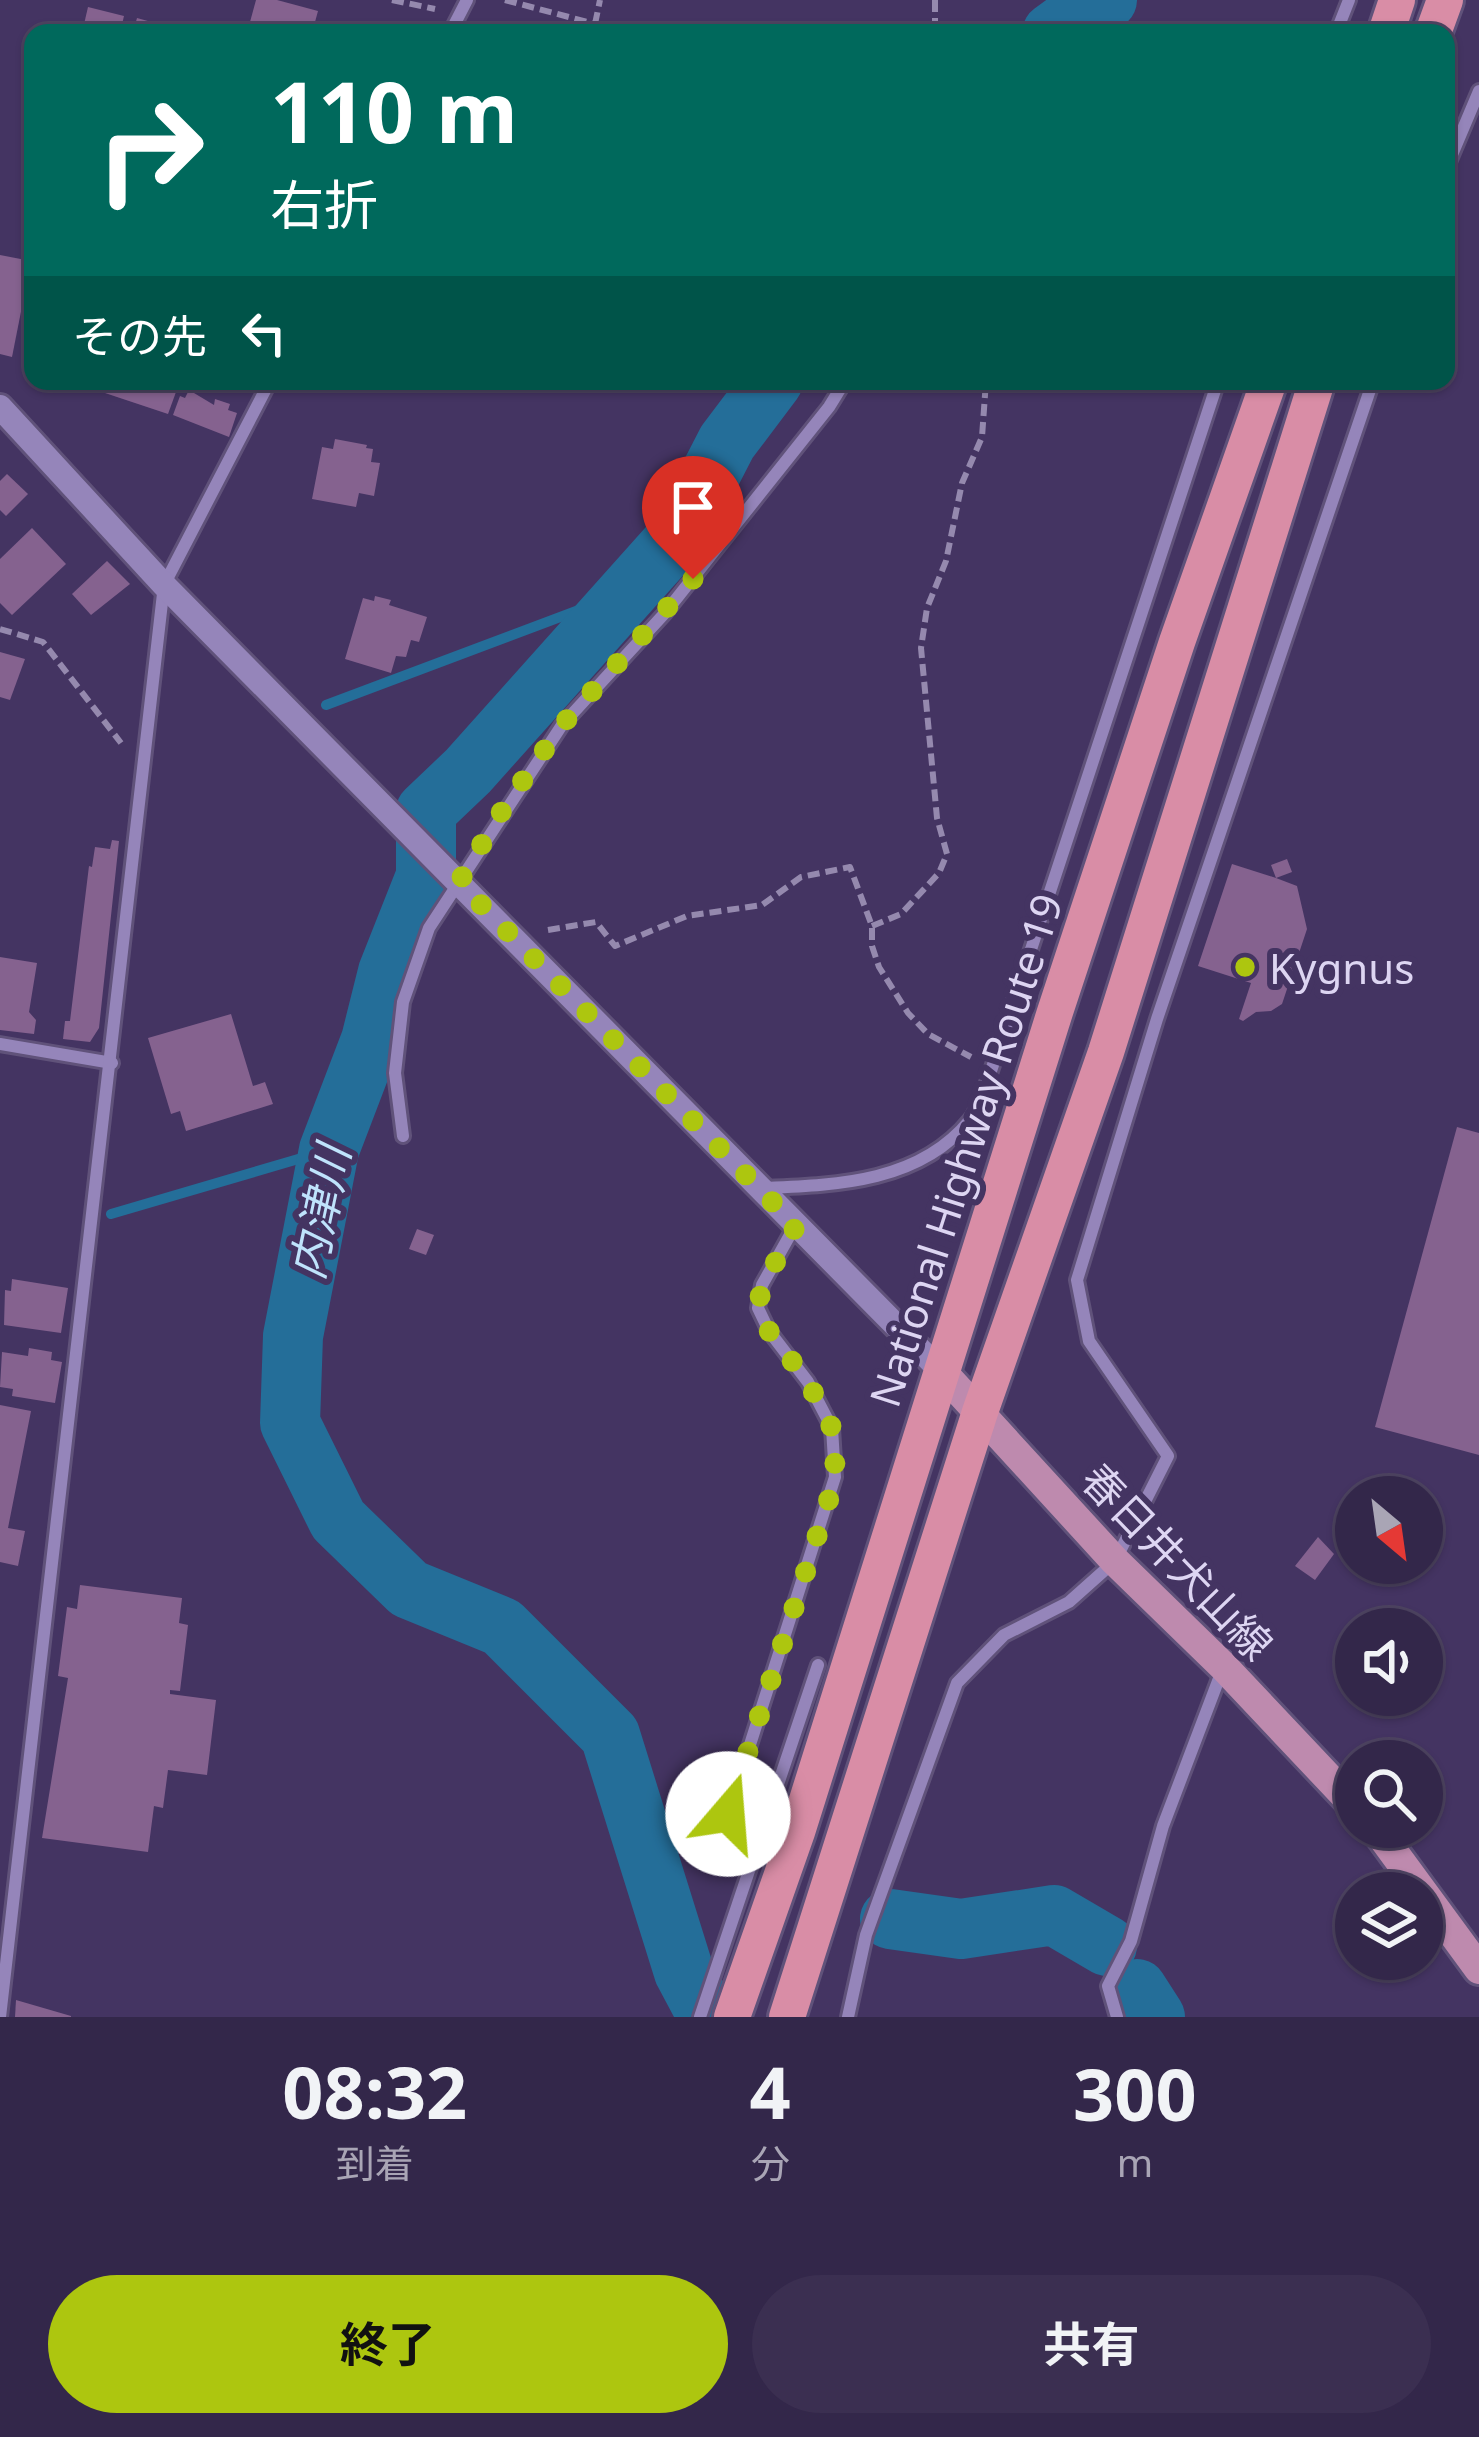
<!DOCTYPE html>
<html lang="ja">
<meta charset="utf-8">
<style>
:root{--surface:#33274a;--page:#3b2f51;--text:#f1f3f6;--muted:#a9a5b5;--line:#4e4462;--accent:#adc60f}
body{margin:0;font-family:"Noto Sans","Noto Sans JP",sans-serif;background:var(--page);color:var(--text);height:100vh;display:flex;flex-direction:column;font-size:45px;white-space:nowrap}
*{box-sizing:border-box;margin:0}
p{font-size:39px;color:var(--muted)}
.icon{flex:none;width:66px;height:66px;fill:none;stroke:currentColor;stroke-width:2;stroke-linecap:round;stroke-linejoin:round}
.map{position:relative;height:2017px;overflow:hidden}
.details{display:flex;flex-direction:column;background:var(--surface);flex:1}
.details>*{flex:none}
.top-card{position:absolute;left:24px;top:24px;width:1431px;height:366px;border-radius:24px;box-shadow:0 3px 9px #0004,0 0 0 3px var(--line);background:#00695c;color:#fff;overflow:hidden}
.needle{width:78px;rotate:151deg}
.buttons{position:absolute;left:1335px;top:1476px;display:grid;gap:24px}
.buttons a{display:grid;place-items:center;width:108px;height:108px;border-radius:50%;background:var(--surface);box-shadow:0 3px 9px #0004,0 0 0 3px var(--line);font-size:60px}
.pin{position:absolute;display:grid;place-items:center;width:102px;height:102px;color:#fff;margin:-123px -51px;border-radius:50% 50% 50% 0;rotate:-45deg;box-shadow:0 0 12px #0007}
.pin .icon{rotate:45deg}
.me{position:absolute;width:132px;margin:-66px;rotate:18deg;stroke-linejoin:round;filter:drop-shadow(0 0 9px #0008)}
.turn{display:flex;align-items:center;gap:42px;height:252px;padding:0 48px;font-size:54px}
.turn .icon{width:156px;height:156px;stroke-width:2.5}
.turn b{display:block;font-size:84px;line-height:102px}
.then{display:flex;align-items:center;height:114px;padding:0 48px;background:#0003;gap:24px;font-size:45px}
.eta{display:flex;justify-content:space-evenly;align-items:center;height:204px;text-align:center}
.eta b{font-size:72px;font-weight:700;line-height:84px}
.primary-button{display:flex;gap:24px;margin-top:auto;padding:24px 48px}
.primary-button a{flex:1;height:138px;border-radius:72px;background:var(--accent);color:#111;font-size:48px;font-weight:700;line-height:138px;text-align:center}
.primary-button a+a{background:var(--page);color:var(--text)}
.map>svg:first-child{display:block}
</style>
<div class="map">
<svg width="1479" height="2017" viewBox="0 0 1479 2017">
<rect width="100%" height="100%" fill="#443462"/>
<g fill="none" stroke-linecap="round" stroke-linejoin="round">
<g stroke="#246e99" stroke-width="10">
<path d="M326 705 632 590"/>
<path d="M111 1214 329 1150"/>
</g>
<g stroke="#246e99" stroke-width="60">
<path d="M1052 33 1086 8 1107 0"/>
<path d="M890 1919 961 1929 1054 1915 1107 1946"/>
<path d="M1137 1989 1155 2017"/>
<path d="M708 2017 684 1972 610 1735 502 1627 409 1589 338 1520 290 1423 293 1336 329 1150 371 1040 388 972 426 876V811L468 771 679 535 727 442 773 381"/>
</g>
</g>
<g fill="#85628f">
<path d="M256 0H277L318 11 312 33H247Z"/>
<path d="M88 7 124 16 120 33H82Z"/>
<path d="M137 18 173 28 172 33H133Z"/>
<path d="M0 255 31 261 12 357 0 354Z"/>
<path d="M83 381H180L168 414 81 385Z"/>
<path d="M189 390 214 405 215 399 230 404 228 410 237 413 229 437 173 415 180 396 185 398Z"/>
<path d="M335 439 367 445 366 448 373 449 371 462 380 463 374 496 359 493 356 507 312 499 322 447 333 449Z"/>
<path d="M7 474 28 494 6 516 0 510V481Z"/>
<path d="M32 528 66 564 12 615 0 603V559Z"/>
<path d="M107 561 130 584 91 615 72 594Z"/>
<path d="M375 596 391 600 389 605 427 617 419 642 411 640 406 657 396 656 391 673 345 659 363 598 374 601Z"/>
<path d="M0 652 25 659 10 700 0 697Z"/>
<path d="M112 840 119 841 99 1028 90 1042 63 1039 65 1021H70L89 866 92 867 95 847 110 849Z"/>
<path d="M1287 859 1292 872 1276 878 1297 886 1307 929 1282 1004 1271 1011 1256 1012 1243 1021 1239 1019 1251 983 1198 966 1232 864 1276 878 1271 865Z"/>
<path d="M0 957 37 963 29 1012 36 1020 34 1034 0 1030Z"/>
<path d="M231 1014 253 1086 265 1082 273 1104 186 1131 180 1111 171 1114 148 1038Z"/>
<path d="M1457 1127 1479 1133V1455L1375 1427Z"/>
<path d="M417 1229 434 1235 426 1255 409 1249Z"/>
<path d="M12 1279 68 1288 61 1333 4 1325 5 1290 11 1291Z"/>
<path d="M29 1348 52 1352 51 1360 62 1362 55 1403 12 1396 13 1389 0 1387 2 1352 28 1356Z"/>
<path d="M0 1405 31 1411 8 1528 25 1531 18 1566 0 1562Z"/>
<path d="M1318 1537 1334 1554 1315 1580 1295 1566Z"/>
<path d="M80 1585 182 1598 179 1623 188 1625 180 1691 170 1690V1694L216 1700 207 1775 168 1770 163 1808 154 1806 148 1852 42 1838 68 1678 58 1676 67 1607 77 1609Z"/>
<path d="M16 2000 71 2016V2017H15Z"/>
</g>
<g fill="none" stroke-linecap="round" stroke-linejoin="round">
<g stroke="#60527a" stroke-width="18">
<g id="street">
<path d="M450 33 467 0"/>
<path d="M1336 33 1349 0"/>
<path d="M1446 169 1479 91"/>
<path d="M0 1044 112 1063"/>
<path d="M403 1136 395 1073 403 1002 429 928 562 725 665 613 829 407 845 381"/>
<path d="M765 1188C838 1185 920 1182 970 1120 979 1109 984 1091 989 1077L1218 381"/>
<path d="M715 1855 835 1477 832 1428 808 1382 769 1331 758 1308 762 1285 795 1226"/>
<path d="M0 2017 164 585 270 381"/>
<path d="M700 2017 818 1665"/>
<path d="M848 2017 866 1935 957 1683 1004 1635 1069 1602 1115 1561 1168 1456 1089 1341 1077 1280 1157 1019 1373 381"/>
<path d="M1117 2017 1108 1986 1131 1941 1163 1826 1223 1668"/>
</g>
</g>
<g stroke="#60527a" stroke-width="30">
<path id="secondary" d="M0 407 164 585 942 1372"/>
</g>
<g stroke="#60527a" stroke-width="36">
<g id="primary">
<path d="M942 1372 1115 1561 1224 1667 1356 1807"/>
<path d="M1375 1827 1479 1969"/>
</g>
</g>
<g stroke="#60527a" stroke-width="42">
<g id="highway">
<path d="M1386 33 1397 0"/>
<path d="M1433 33 1445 0"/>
<path d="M732 2017 797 1832 1054 1015 1177 642 1269 381"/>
<path d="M787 2017 980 1412 1106 1052 1317 381"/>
</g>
</g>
<g stroke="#9589ae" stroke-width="6" stroke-dasharray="12 6" stroke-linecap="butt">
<path d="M392 0 435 9"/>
<path d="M505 0 595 24 609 33"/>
<path d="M935 0V33"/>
<path d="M595 24 600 0"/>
<path d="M669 33 830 26"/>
<path d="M0 629 43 642 121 743"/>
<path d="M872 926 901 914 939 873 947 854 937 818 921 648 927 608 946 561 962 483 982 437 986 381"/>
<path d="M548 930 596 922 615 946 687 916 762 905 801 877 850 867 872 926V946L879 967 908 1013 928 1034 971 1057"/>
</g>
<use href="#street" stroke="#9585ba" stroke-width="12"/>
<use href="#secondary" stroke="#9585ba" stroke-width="24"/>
<use href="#primary" stroke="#be8aae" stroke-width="30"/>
<use href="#highway" stroke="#d98da6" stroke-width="36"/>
</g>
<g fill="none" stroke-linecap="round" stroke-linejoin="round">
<path stroke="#adc60f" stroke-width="21" stroke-dasharray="0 37.8" d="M693 579 562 725 505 806 459 882 796 1226 762 1286 758 1308 769 1331 808 1382 832 1428 836 1477 728 1814"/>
</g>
<circle fill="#adc60f" stroke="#443462" stroke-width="4.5" cx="1245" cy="967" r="12"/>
<g text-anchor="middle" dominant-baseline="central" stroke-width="12" stroke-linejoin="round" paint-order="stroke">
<g font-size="42" fill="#ddd5f2" stroke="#443462" text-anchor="start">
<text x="1269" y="967">Kygnus</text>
</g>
<g font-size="42" fill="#ddd5f2" stroke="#443462">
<text transform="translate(965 1150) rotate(-72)">National Highway Route 19</text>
<text transform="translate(1178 1561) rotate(46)">春日井犬山線</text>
</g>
<g font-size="45" font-style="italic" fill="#bfe3fc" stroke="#443462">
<text transform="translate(319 1212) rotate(-78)">内津川</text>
</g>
</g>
</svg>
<div class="buttons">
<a><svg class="needle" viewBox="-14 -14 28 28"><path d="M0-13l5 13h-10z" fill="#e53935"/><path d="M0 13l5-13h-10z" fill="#a9a5b5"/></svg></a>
<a><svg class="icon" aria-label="sound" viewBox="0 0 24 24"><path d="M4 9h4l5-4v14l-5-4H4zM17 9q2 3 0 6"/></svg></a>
<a><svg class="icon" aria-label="search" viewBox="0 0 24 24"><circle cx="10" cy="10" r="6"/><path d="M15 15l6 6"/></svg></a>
<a><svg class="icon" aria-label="layers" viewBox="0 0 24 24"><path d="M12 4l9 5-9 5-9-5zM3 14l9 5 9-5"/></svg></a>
</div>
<div class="pin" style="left:693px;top:579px;background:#d93025"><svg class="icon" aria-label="arrive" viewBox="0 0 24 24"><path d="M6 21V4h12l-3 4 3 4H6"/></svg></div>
<svg class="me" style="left:728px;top:1814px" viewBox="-20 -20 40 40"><circle r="19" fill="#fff"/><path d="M0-13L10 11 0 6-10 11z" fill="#adc60f"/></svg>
<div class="top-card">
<div class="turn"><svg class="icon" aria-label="right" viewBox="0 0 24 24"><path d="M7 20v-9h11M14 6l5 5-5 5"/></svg><div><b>110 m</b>右折</div></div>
<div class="then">その先<svg class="icon" aria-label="left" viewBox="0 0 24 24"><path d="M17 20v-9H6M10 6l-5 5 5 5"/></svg></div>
</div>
</div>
<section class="details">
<div class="eta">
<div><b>08:32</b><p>到着</p></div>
<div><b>4</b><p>分</p></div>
<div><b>300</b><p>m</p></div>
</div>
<div class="primary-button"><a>終了</a><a>共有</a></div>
</section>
